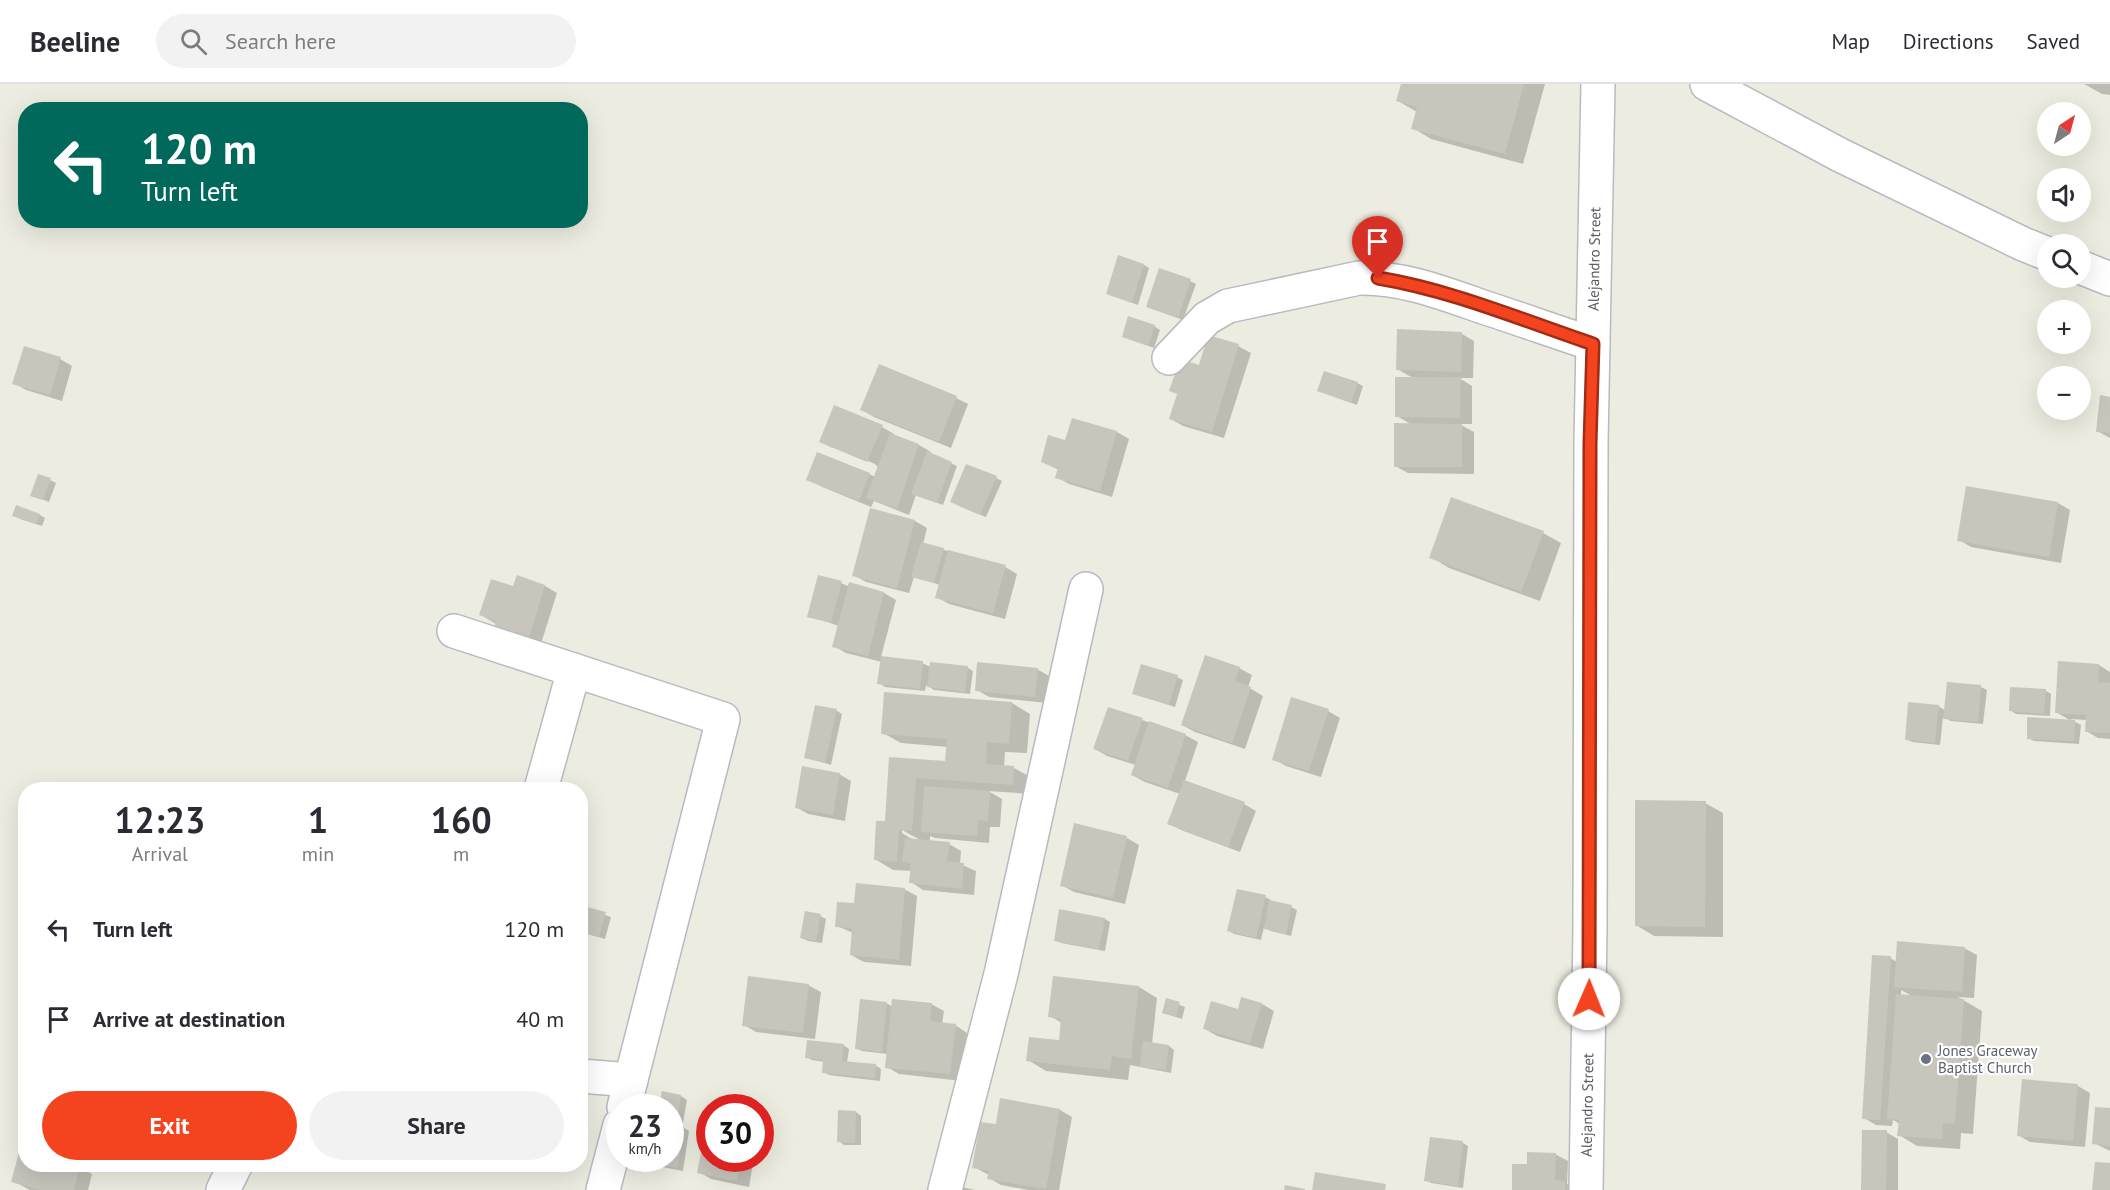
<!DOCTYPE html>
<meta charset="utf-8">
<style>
:root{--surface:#fff;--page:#f2f2f3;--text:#2b2b33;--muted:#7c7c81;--line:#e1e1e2;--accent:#f4441f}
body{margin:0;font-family:"PT Sans",sans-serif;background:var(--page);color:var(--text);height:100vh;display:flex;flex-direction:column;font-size:22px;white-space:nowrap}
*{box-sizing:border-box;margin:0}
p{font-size:20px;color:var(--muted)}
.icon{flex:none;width:33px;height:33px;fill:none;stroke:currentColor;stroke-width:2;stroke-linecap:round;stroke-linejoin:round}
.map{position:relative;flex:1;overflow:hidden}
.side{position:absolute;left:18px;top:698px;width:570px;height:390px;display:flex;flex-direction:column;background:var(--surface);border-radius:24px;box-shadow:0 6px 24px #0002}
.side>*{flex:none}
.banner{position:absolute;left:18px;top:18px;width:570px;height:126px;border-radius:24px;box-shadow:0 6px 24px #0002;background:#00695c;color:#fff;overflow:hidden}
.needle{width:39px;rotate:36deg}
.controls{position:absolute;left:2037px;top:18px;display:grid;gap:12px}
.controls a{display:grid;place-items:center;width:54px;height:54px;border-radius:50%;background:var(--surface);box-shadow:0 6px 24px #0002;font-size:30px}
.speed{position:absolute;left:606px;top:1010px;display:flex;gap:12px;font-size:30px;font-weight:700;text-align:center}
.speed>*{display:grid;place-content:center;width:78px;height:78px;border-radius:50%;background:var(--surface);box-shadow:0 6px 24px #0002;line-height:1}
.speed small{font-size:15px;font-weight:400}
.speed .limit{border:9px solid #d22;background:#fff;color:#111}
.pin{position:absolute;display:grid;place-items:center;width:51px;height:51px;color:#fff;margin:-62px -26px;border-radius:50% 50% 50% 0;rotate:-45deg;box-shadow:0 0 6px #0007}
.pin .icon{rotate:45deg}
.me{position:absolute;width:66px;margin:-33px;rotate:1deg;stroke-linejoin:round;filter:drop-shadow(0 0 4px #0008)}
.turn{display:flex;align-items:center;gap:21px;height:126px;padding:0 24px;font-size:27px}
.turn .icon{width:78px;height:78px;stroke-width:2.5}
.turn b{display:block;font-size:42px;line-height:51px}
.eta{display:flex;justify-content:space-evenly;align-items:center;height:102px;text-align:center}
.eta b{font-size:36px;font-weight:600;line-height:42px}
.cta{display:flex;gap:12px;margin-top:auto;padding:12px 24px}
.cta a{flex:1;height:69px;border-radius:36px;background:var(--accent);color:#fff;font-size:24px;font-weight:600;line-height:69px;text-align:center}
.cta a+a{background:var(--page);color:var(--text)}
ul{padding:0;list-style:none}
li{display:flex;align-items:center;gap:18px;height:90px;padding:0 24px}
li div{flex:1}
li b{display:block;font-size:22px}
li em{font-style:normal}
header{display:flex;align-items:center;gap:36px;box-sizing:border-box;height:84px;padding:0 30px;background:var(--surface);border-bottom:2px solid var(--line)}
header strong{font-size:28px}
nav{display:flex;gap:33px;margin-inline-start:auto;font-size:21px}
.search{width:420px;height:54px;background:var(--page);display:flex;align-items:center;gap:15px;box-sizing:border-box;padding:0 21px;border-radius:33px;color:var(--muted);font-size:22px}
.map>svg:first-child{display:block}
</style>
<header>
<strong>Beeline</strong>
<div class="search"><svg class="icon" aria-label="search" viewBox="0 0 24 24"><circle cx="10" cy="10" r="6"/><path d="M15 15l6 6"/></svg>Search here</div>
<nav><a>Map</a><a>Directions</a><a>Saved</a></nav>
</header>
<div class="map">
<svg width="2110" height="1106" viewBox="0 0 2110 1106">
<rect width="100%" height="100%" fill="#edece0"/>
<g fill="#0003" fill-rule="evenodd">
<path d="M1402 0H1545L1523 80 1431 55 1413 44 1417 28 1398 17Z"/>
<path d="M2084 0H2110V11L2102 10Z"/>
<path d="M1144 181 1149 184 1138 221 1108 210Z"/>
<path d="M1190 197 1196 200 1183 236 1153 225Z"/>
<path d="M1154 242 1160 246 1154 264 1123 252Z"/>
<path d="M1462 250 1474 257 1473 294H1459L1472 302V340H1459L1474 348V390L1408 389 1395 382 1412 341 1397 332 1413 294 1397 285Z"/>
<path d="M1209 253 1238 262 1251 269 1224 354 1183 342 1171 335 1200 283Z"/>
<path d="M60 275 72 282 62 317 26 306 14 299Z"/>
<path d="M1357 299 1363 302 1357 321 1319 307Z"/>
<path d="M956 314 968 320 951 364 874 333 862 326Z"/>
<path d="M2110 314V354L2097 347Z"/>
<path d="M882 343 894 350 893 352 919 361 931 368 930 370 957 382 943 421 916 411 909 431 874 417 871 423 820 402 808 395 869 390 875 393 878 383 875 380 832 362V364L821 358Z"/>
<path d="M1117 348 1129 355 1112 413 1069 400 1057 393 1059 386 1042 378 1066 358Z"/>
<path d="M996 394 1002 397 986 433 957 421Z"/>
<path d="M50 396 56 399 49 418 32 411Z"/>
<path d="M2058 419 2070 426 2061 479 1971 463 1959 456Z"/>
<path d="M40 431 45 434 42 442 20 435Z"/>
<path d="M915 437 927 444 923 460 1005 483 1017 490 1005 535 949 520 937 513 940 501 914 493 909 509 866 498 854 491Z"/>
<path d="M1543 449 1561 459 1540 517 1449 484 1431 473Z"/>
<path d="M518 493 545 502 557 509 539 566 481 531 514 504Z"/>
<path d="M841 499 850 503 884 509 896 516 881 573 922 579 931 583 968 584 973 587 970 610 934 606 926 601 925 607 885 603 879 599 882 578 846 569 834 562 839 542 809 532Z"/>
<path d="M2099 581 2110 588V655L2098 654 2086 647 2087 636 2070 635 2081 641 2079 660 2034 657 2028 654 2073 638 2056 628Z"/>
<path d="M1239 584 1252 591 1248 603 1263 612 1245 665 1195 648 1182 641Z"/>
<path d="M1037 585 1049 592 1047 619 989 613 977 606Z"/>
<path d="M1177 593 1183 596 1175 623 1133 609Z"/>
<path d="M1948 600 1981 603 1987 606 1983 640 1951 637 1943 633 1940 661 1912 658 1906 655 1938 622 1946 627Z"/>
<path d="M2046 607 2051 610 2050 632 2016 630 2010 626Z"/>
<path d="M1012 619 1030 630 1027 669 1005 668 1004 683 1014 684 1032 694 1031 710 988 707 1002 715 1000 743H990L989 759 935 754 930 752V758L949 760 961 767 960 780 976 787 974 811 923 806 911 798 912 787 893 786 875 775 886 739 891 674 946 679 948 663 901 659 883 649ZM902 746 922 757 920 760 902 749Z"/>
<path d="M816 622 837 627 842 630 831 681 806 673Z"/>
<path d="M1328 627 1340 634 1321 693 1286 682 1274 675Z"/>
<path d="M1142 636 1185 651 1198 658 1185 697 1244 720 1256 727 1240 768 1181 746 1169 739 1180 710 1145 698 1132 691 1136 681 1107 672 1095 665Z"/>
<path d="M839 690 851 697 845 737 808 730 796 723Z"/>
<path d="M1705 719 1723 729V853L1654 852 1636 841Z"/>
<path d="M1127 754 1139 761 1125 820 1074 808 1061 801Z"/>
<path d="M904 805 917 812 911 882 864 878 851 871 853 849 837 842 855 821Z"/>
<path d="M1265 813 1271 816 1270 818 1291 823 1297 826 1291 852 1271 847 1264 843 1261 856 1234 850 1229 847Z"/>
<path d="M580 823 611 833 605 855 580 848Z"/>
<path d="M820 832 826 835 822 859 808 857 802 854Z"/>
<path d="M1105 835 1110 838 1105 867 1061 859 1056 856Z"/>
<path d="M1964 864 1977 871 1974 914 1958 913 1982 927 1973 1050 1961 1049 1960 1065 1917 1062 1899 1051 1900 1040 1893 1036 1892 1042 1876 1041 1864 1034 1890 874 1897 878ZM1901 906 1914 913 1901 912Z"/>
<path d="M808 901 821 908 815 955 756 948 744 941Z"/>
<path d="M1139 903 1157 914 1152 960 1169 962 1174 966 1171 989 1130 981 1128 996 1046 987 1028 976 1060 957 1062 939 1050 932Z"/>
<path d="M1242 915 1262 920 1274 927 1263 965 1217 952 1205 945 1239 926Z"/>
<path d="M1167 916 1185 923 1182 935 1164 929Z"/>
<path d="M886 919 893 923 931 920 944 927 942 940 955 941 967 949 962 997 899 990 887 983 888 970 862 967 856 964Z"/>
<path d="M843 961 849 965 847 979 875 981 881 985 880 997 829 991 824 988 825 978 812 976 807 973Z"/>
<path d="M2078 1002 2090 1009 2085 1063 2030 1058 2018 1051Z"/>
<path d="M663 1009 681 1012 687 1016 683 1039 670 1037V1023H660Z"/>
<path d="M1060 1026 1072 1033 1059 1106H1028L1001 1101 989 1094V1091L974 1083 997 1042Z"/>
<path d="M2110 1026V1067L2094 1059Z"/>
<path d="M856 1028 861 1032V1061H844L839 1057Z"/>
<path d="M684 1044 689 1047 683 1087 657 1082 651 1078 652 1074H670Z"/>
<path d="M1886 1048 1898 1055V1106H1862Z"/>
<path d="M26 1049V1080H69L80 1083 92 1090 88 1106H30L13 1097Z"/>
<path d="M1463 1059 1468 1062 1463 1104 1431 1099 1426 1096Z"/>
<path d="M1555 1070 1568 1077 1567 1100 1577 1106H1513L1528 1082Z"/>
<path d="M710 1074H754L749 1103 711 1095 699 1088Z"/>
<path d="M958 1102 975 1106H957Z"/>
</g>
<g fill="#c8c5bd">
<path d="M1401 0H1524L1505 70 1411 45 1417 23 1396 17Z"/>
<path d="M1118 171 1144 180 1132 219 1106 210Z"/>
<path d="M1159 184 1191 195 1178 234 1146 223Z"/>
<path d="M1128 232 1155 241 1148 262 1122 253Z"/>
<path d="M1397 245 1462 248 1461 288 1396 286Z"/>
<path d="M1208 251 1239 260 1212 348 1169 335 1177 310 1169 307 1180 275 1199 281Z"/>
<path d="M24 262 61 273 50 311 12 300Z"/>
<path d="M879 280 957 312 939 358 860 326Z"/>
<path d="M1324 287 1358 298 1351 319 1317 307Z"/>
<path d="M1395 293H1461L1460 334 1395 333Z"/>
<path d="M2100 311 2110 313V349L2096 348Z"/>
<path d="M834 321 883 341 867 378 819 358Z"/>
<path d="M1072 334 1117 347 1100 407 1055 394 1058 384 1041 378 1048 351 1065 356Z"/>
<path d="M1394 339 1462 340V383H1394Z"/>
<path d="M890 349 919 360 897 425 866 414Z"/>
<path d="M927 367 952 378 937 419 911 410Z"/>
<path d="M817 368 870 389 859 417 806 396Z"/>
<path d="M966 380 997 392 980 431 950 418Z"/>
<path d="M38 390 51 394 43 416 30 412Z"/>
<path d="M1966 402 2058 418 2049 473 1957 457Z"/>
<path d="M1451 413 1544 447 1521 508 1429 474Z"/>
<path d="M16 421 40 430 36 440 12 432Z"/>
<path d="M870 424 915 436 897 504 852 492Z"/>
<path d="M921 458 944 464 934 499 911 493Z"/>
<path d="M948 466 1006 481 993 529 935 514Z"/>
<path d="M517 491 545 501 527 560 492 550 496 537 479 531 491 495 513 502Z"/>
<path d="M818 491 842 497 831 539 807 533Z"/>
<path d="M849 498 884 508 868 572 832 563Z"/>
<path d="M1205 571 1240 583 1235 597 1251 603 1232 659 1181 641Z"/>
<path d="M881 572 923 577 920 605 877 600Z"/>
<path d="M2058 577 2099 580 2098 598 2110 599V649L2085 648 2086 631 2055 629Z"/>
<path d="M930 578 968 582 965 608 927 603Z"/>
<path d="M977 578 1038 584 1035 613 975 607Z"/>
<path d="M1141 580 1178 591 1169 621 1132 610Z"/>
<path d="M1947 598 1981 601 1978 638 1943 635Z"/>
<path d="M2010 603 2046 605 2044 630 2009 627Z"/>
<path d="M884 608 1012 618 1009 660 987 658 986 680 1014 682 1013 701 916 694 912 747 899 746 897 778 874 776 876 737H885L889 673 945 677 947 655 881 650Z"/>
<path d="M1291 613 1329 625 1309 687 1272 676Z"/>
<path d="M1908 618 1939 621 1935 659 1905 656Z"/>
<path d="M815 621 837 625 825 679 804 674Z"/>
<path d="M1108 623 1143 634 1128 677 1093 665Z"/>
<path d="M2027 633 2075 636 2074 657 2027 655Z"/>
<path d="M1149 637 1186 650 1168 704 1131 691Z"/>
<path d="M802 682 840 689 833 731 795 724Z"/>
<path d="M1184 696 1245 718 1228 763 1167 740Z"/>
<path d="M924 702 990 707 988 737 978 736 977 752 921 748Z"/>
<path d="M1635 716 1706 717 1705 843 1635 842Z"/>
<path d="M1074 739 1127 752 1113 814 1060 802Z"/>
<path d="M905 754 950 758 947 777 964 779 962 805 909 799 911 779 902 778Z"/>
<path d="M856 799 905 804 899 876 850 871 852 844 835 843 837 818 854 819Z"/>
<path d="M1237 805 1266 811 1256 854 1227 847Z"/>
<path d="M1269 816 1292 821 1286 850 1264 845Z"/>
<path d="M580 821 606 828 599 853 580 848Z"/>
<path d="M1059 825 1105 834 1099 865 1054 857Z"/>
<path d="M805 827 821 830 816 857 800 854Z"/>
<path d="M1897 857 1965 863 1962 908 1894 903Z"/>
<path d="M1872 871 1891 872 1880 1036 1862 1035Z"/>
<path d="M748 892 809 900 803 949 742 942Z"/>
<path d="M1053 892 1139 902 1131 975 1112 972 1110 986 1026 977 1029 953 1059 956 1061 935 1048 933Z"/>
<path d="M1896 910 1964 915 1955 1040 1943 1039 1942 1055 1897 1052 1899 1036 1887 1035Z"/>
<path d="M1241 913 1262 919 1250 959 1203 945 1211 917 1238 925Z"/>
<path d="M1166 914 1180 918 1176 933 1162 929Z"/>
<path d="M860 915 887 918 882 968 855 965Z"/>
<path d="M892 915 932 919 930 937 956 940 950 990 885 984Z"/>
<path d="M807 956 844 960 842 977 876 980 875 994 822 989 823 976 805 974Z"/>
<path d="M1143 957 1169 961 1166 986 1140 983Z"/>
<path d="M2022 995 2078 1000 2073 1057 2017 1052Z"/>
<path d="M662 1007 681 1011 677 1037 670 1036V1023H659Z"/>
<path d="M1000 1014 1060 1025 1046 1105 987 1095 989 1087 972 1084 980 1038 996 1040Z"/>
<path d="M2095 1023 2110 1024V1062L2092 1060Z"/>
<path d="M838 1026 856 1027 855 1059 837 1058Z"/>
<path d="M670 1040 684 1042 678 1084 649 1079 650 1074H670Z"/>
<path d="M25 1046 26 1080 80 1082 74 1106H40L11 1098Z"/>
<path d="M1862 1046H1887L1886 1106H1861Z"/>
<path d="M705 1048 710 1049V1074H741L737 1097 697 1089Z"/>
<path d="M1430 1053 1463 1057 1458 1102 1424 1097Z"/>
<path d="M1527 1068 1556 1069 1555 1096 1565 1097V1106H1512V1080H1527Z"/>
<path d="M2095 1078 2110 1079V1106H2092Z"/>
<path d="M1315 1088 1386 1100 1385 1106H1312Z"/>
<path d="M1285 1101 1305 1105V1106H1284Z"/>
</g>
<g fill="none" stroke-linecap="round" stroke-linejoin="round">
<g stroke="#b8bac0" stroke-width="36">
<g id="minor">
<path d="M1707 0 1840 71 2023 160 2048 170"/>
<path d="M2080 183 2110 195"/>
<path d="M1169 274 1207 234 1228 222 1359 194C1402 193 1443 209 1483 223 1520 235 1556 248 1593 260"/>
<path d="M454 547 723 635 624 1023"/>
<path d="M541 705 574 586"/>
<path d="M580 992 631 996"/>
<path d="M223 1106 236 1080"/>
<path d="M603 1106 620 1041"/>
<path d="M945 1106 1001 890 1086 505"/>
<path d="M1586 1106 1590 844 1591 359 1598 0"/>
</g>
</g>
<use href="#minor" stroke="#fff" stroke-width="33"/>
</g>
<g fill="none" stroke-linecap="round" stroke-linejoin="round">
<g stroke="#9f2c14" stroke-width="15">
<path id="route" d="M1378 194C1451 206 1522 236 1593 260L1590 359 1589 915"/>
</g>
<use href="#route" stroke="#f4441f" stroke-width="10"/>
</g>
<circle fill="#6b7280" stroke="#fff" stroke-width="2" cx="1926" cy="975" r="6"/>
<g text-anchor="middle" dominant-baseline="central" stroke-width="4.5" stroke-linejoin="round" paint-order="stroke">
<g font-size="15" fill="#595c62" stroke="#fff">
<text transform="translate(1594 175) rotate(-89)">Alejandro Street</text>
<text transform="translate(1587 1021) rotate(-89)">Alejandro Street</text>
</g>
<g font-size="15" fill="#5b616d" stroke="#fff" text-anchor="start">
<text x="1938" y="966">Jones Graceway<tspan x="1938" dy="17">Baptist Church</tspan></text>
</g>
</g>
</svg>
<div class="controls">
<a><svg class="needle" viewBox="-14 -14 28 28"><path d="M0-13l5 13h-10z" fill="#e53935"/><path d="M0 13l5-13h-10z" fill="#7c7c81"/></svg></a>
<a><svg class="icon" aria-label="sound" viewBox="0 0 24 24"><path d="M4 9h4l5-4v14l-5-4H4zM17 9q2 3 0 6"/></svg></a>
<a><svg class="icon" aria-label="search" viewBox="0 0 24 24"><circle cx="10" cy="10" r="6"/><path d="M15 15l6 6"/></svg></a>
<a>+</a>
<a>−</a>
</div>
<div class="speed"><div>23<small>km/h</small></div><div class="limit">30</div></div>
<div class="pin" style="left:1378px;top:194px;background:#d93025"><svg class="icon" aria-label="arrive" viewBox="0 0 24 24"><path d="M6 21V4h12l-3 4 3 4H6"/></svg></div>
<svg class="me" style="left:1589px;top:915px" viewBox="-20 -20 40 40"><circle r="19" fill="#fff"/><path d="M0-13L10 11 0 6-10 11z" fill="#f4441f"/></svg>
<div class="banner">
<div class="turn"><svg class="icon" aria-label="left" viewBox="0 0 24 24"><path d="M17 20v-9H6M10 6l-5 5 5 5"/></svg><div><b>120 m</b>Turn left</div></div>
</div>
<section class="side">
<div class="eta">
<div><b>12:23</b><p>Arrival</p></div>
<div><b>1</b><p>min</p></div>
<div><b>160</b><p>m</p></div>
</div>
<ul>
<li><svg class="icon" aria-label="left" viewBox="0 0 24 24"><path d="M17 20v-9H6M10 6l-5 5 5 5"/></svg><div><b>Turn left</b></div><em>120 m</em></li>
<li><svg class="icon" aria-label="arrive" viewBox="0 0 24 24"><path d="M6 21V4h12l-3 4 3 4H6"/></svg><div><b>Arrive at destination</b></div><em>40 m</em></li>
</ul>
<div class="cta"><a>Exit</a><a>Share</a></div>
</section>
</div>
